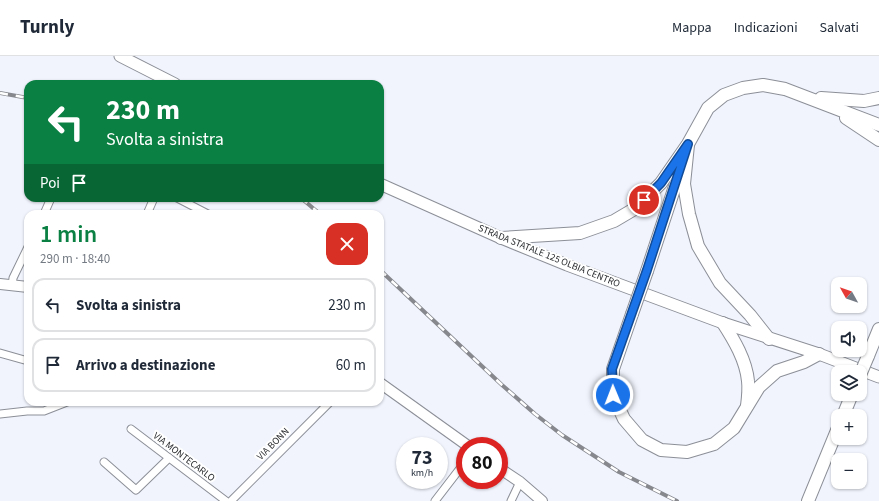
<!DOCTYPE html>
<html lang="it">
<meta charset="utf-8">
<style>
:root{--surface:#fff;--page:#f6f6f7;--text:#1f2937;--muted:#747a83;--line:#e0e1e3;--accent:#0b8043}
body{margin:0;font-family:"Source Sans 3",sans-serif;background:var(--page);color:var(--text);height:100vh;display:flex;flex-direction:column;font-size:15px;white-space:nowrap}
*{box-sizing:border-box;margin:0}
p{font-size:13px;color:var(--muted)}
.icon{flex:none;width:22px;height:22px;fill:none;stroke:currentColor;stroke-width:2;stroke-linecap:round;stroke-linejoin:round}
.map{position:relative;flex:1;overflow:hidden}
.side{position:absolute;left:24px;top:154px;width:360px;height:196px;display:flex;flex-direction:column;background:var(--surface);border-radius:12px;box-shadow:0 1px 3px #0004}
.side>*{flex:none}
.hud{position:absolute;left:24px;top:24px;width:360px;height:122px;border-radius:12px;box-shadow:0 1px 3px #0004;background:#0b8043;color:#fff;overflow:hidden}
.needle{width:26px;rotate:310deg}
.buttons{position:absolute;left:831px;top:221px;display:grid;gap:8px}
.buttons a{display:grid;place-items:center;width:36px;height:36px;border-radius:8px;background:var(--surface);box-shadow:0 1px 3px #0004;font-size:20px}
.speed{position:absolute;left:396px;top:381px;display:flex;gap:8px;font-size:20px;font-weight:700;text-align:center}
.speed>*{display:grid;place-content:center;width:52px;height:52px;border-radius:50%;background:var(--surface);box-shadow:0 1px 3px #0004;line-height:1}
.speed small{font-size:10px;font-weight:400}
.speed .limit{border:6px solid #d22;background:#fff;color:#111}
.pin{position:absolute;display:grid;place-items:center;width:34px;height:34px;color:#fff;margin:-17px;border:2px solid #fff;border-radius:50%;box-shadow:0 1px 4px #0007}
.me{position:absolute;width:44px;margin:-22px;rotate:359deg;stroke-linejoin:round;filter:drop-shadow(0 0 3px #0008)}
.turn{display:flex;align-items:center;gap:14px;height:84px;padding:0 16px;font-size:18px}
.turn .icon{width:52px;height:52px;stroke-width:2.5}
.turn b{display:block;font-size:28px;line-height:34px}
.then{display:flex;align-items:center;height:38px;padding:0 16px;background:#0003;gap:8px;font-size:15px}
.round{display:grid;place-items:center;flex:none;width:42px;height:42px;border-radius:12px;background:var(--page)}
.summary{display:flex;align-items:center;justify-content:space-between;height:68px;padding:0 16px}
h1{font-size:24px;font-weight:600;line-height:30px;color:var(--accent)}
ul{padding:0;list-style:none}
li{display:flex;align-items:center;gap:12px;height:54px;margin:0 8px 6px;padding:0 8px;border:2px solid var(--line);border-radius:12px}
li div{flex:1}
li b{display:block;font-size:15px}
li em{font-style:normal}
header{display:flex;align-items:center;gap:24px;box-sizing:border-box;height:56px;padding:0 20px;background:var(--surface);border-bottom:1px solid var(--line)}
header strong{font-size:19px}
nav{display:flex;gap:22px;margin-inline-start:auto;font-size:14px}
.map>svg:first-child{display:block}
</style>
<header>
<strong>Turnly</strong>
<nav><a>Mappa</a><a>Indicazioni</a><a>Salvati</a></nav>
</header>
<div class="map">
<svg width="879" height="445" viewBox="0 0 879 445">
<rect width="100%" height="100%" fill="#f1f4fd"/>
<g fill="none" stroke-linecap="round" stroke-linejoin="round">
<g stroke="#8c8f97" stroke-width="9">
<g id="minor">
<path d="M177 142 208 158"/>
<path d="M44 158 51 142"/>
<path d="M147 158 154 142"/>
<path d="M12 230 13 222 28 191"/>
<path d="M0 297 28 305"/>
<path d="M0 358 27 355H44L67 346"/>
<path d="M131 373 226 445"/>
<path d="M104 406 136 434 169 402"/>
<path d="M231 445 330 346"/>
<path d="M435 445 465 406"/>
<path d="M511 445 520 426"/>
</g>
</g>
<g stroke="#8c8f97" stroke-width="12">
<g id="secondary">
<path d="M0 228 28 231"/>
<path d="M380 327 468 390"/>
<path d="M499 412 520 426 542 445"/>
</g>
</g>
<g stroke="#8c8f97" stroke-width="13">
<g id="primary">
<path d="M120 0 175 28"/>
<path d="M380 128 501 182 567 209 723 267 819 298 879 321"/>
</g>
</g>
<g stroke="#8c8f97" stroke-width="14">
<g id="trunk">
<path d="M821 42 864 45 879 42"/>
<path d="M846 62 879 84"/>
<path d="M688 89 684 128 689 158 698 190 720 227 750 259 769 283"/>
<path d="M501 182 580 177 614 165 636 152 661 127 688 88 708 52 724 39 743 32 763 29 785 33 879 69"/>
<path d="M647 215 681 112"/>
<path d="M632 258 613 313V339L624 363 642 384 661 394 687 396 714 388 734 372 759 331 777 315 804 306 819 298"/>
<path d="M723 267C734 284 746 304 748 325 749 333 748 342 747 350"/>
<path d="M868 300 879 273"/>
<path d="M843 360 852 338"/>
<path d="M808 445 838 372"/>
</g>
</g>
<use href="#minor" stroke="#fff" stroke-width="7"/>
<use href="#secondary" stroke="#fff" stroke-width="10"/>
<use href="#primary" stroke="#fff" stroke-width="11"/>
<use href="#trunk" stroke="#fff" stroke-width="12"/>
<g stroke="#86888e" stroke-width="4">
<g id="rail">
<path d="M0 37 28 42"/>
<path d="M301 142 320 158"/>
<path d="M380 214 502 329 535 358 562 379 619 416 677 445"/>
</g>
</g>
<use href="#rail" stroke="#fff" stroke-width="2.5" stroke-dasharray="8" stroke-linecap="butt"/>
<g stroke="#8c8f97" stroke-width="14" stroke-linecap="butt">
<g id="trunk-bridge">
<path d="M632 258 647 215"/>
<path d="M860 319 868 300"/>
</g>
</g>
<use href="#trunk-bridge" stroke="#fff" stroke-width="12"/>
</g>
<g fill="none" stroke-linecap="round" stroke-linejoin="round">
<g stroke="#114b97" stroke-width="10">
<path id="route" d="M613 339 612 313 647 214 688 88 661 127 644 144"/>
</g>
<use href="#route" stroke="#1a73e8" stroke-width="7"/>
</g>
<g text-anchor="middle" dominant-baseline="central" stroke-width="4" stroke-linejoin="round" paint-order="stroke">
<g font-size="10" fill="#2a2c2f" stroke="#fff">
<text transform="translate(549 200) rotate(22)">STRADA STATALE 125 OLBIA CENTRO</text>
<text transform="translate(273 388) rotate(-45)">VIA BONN</text>
<text transform="translate(184 401) rotate(37)">VIA MONTECARLO</text>
</g>
</g>
</svg>
<div class="buttons">
<a><svg class="needle" viewBox="-14 -14 28 28"><path d="M0-13l5 13h-10z" fill="#e53935"/><path d="M0 13l5-13h-10z" fill="#747a83"/></svg></a>
<a><svg class="icon" aria-label="sound" viewBox="0 0 24 24"><path d="M4 9h4l5-4v14l-5-4H4zM17 9q2 3 0 6"/></svg></a>
<a><svg class="icon" aria-label="layers" viewBox="0 0 24 24"><path d="M12 4l9 5-9 5-9-5zM3 14l9 5 9-5"/></svg></a>
<a>+</a>
<a>−</a>
</div>
<div class="speed"><div>73<small>km/h</small></div><div class="limit">80</div></div>
<div class="pin" style="left:644px;top:144px;background:#d93025"><svg class="icon" aria-label="arrive" viewBox="0 0 24 24"><path d="M6 21V4h12l-3 4 3 4H6"/></svg></div>
<svg class="me" style="left:613px;top:339px" viewBox="-20 -20 40 40"><circle r="17" fill="#1a73e8" stroke="#fff" stroke-width="3"/><path d="M0-11L8 9 0 5-8 9z" fill="#fff"/></svg>
<div class="hud">
<div class="turn"><svg class="icon" aria-label="left" viewBox="0 0 24 24"><path d="M17 20v-9H6M10 6l-5 5 5 5"/></svg><div><b>230 m</b>Svolta a sinistra</div></div>
<div class="then">Poi<svg class="icon" aria-label="arrive" viewBox="0 0 24 24"><path d="M6 21V4h12l-3 4 3 4H6"/></svg></div>
</div>
<section class="side">
<div class="summary"><div><h1>1 min</h1><p>290 m · 18:40</p></div><a class="round" style="background:#d93025;color:#fff"><svg class="icon" aria-label="close" viewBox="0 0 24 24"><path d="M6 6l12 12M18 6L6 18"/></svg></a></div>
<ul>
<li><svg class="icon" aria-label="left" viewBox="0 0 24 24"><path d="M17 20v-9H6M10 6l-5 5 5 5"/></svg><div><b>Svolta a sinistra</b></div><em>230 m</em></li>
<li><svg class="icon" aria-label="arrive" viewBox="0 0 24 24"><path d="M6 21V4h12l-3 4 3 4H6"/></svg><div><b>Arrivo a destinazione</b></div><em>60 m</em></li>
</ul>
</section>
</div>
